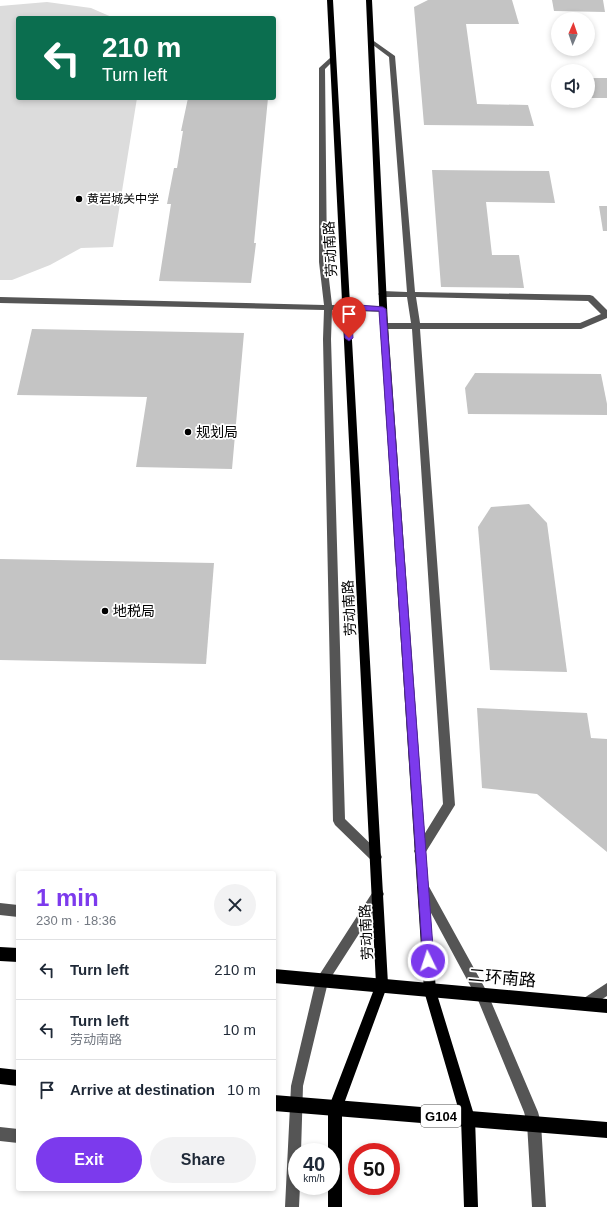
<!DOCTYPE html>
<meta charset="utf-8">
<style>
:root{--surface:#fff;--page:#f2f2f3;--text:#1f2937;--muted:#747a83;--line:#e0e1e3;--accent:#7c3aed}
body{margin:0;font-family:Helvetica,"Noto Sans SC",sans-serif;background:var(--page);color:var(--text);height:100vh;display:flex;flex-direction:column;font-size:15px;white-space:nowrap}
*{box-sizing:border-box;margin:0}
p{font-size:13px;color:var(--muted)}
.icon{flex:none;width:22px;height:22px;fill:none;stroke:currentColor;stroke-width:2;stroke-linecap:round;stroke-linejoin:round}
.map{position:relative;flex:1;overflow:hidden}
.side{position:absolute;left:16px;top:871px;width:260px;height:320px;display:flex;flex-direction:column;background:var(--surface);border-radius:4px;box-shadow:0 2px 6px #0003}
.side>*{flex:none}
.banner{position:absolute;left:16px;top:16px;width:260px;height:84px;border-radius:4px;box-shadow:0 2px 6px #0003;background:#0b6e4f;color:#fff;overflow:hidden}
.needle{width:26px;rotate:2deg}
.fabs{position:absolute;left:551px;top:12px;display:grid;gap:8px}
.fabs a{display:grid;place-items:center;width:44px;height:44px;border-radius:50%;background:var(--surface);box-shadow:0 2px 6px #0003;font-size:20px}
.speed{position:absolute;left:288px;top:1143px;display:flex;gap:8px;font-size:20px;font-weight:700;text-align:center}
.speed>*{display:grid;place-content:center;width:52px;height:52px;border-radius:50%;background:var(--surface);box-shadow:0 2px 6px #0003;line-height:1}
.speed small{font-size:10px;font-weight:400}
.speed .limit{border:6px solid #d22;background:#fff;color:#111}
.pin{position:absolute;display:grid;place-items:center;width:34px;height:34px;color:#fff;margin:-41px -17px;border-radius:50% 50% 50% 0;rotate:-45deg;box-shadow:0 0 4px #0007}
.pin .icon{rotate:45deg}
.me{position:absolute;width:44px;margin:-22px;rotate:356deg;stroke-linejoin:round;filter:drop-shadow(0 0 3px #0008)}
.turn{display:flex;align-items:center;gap:14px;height:84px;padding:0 20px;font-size:18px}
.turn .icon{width:52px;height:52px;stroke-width:2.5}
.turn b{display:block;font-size:28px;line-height:34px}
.round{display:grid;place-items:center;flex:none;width:42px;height:42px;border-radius:21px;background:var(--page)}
.head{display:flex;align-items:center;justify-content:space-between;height:68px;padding:0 20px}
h1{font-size:24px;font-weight:700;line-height:30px;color:var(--accent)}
.button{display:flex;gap:8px;margin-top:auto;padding:8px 20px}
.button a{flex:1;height:46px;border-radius:24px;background:var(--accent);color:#fff;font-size:16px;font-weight:700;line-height:46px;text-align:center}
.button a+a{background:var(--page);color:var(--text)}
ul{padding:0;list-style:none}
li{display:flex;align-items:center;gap:12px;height:60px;padding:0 20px;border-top:1px solid var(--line)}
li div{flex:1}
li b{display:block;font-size:15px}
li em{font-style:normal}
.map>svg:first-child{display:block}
</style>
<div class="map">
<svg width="607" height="1207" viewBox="0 0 607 1207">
<rect width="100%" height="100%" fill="#fff"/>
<path fill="#dcdcdc" d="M47 2 91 8 114 18H18V98H137L113 247 81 248 50 265 12 280H0V6Z"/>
<g fill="#c4c4c4">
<path d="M428 0H512L519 24H466L477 104 528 105 534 126 424 125 414 7Z"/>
<path d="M552 0H603L605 12 554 11Z"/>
<rect x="588" y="78" width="19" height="20"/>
<path d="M188 98H268L254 243H256L251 283 159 281 171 204H167L174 168H177L183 131H181Z"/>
<path d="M432 170 549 171 555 203 486 202 492 255H519L524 288 441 287Z"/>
<path d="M599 206H607V231H603Z"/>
<path d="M32 329 244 333 232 469 136 467 147 397 17 395Z"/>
<path d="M475 373 601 374 607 404V415L468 414 465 388Z"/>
<path d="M529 504 547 523 567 672 490 670 478 527 491 507Z"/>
<path d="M0 559 214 563 206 664 0 660Z"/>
<path d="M477 708 587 713 591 738 607 739V852L537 794 482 788Z"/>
</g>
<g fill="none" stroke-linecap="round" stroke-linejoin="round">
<g fill="#555" fill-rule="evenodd">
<path d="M371 39 395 56 415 292 590 295 593 296 607 310V318L581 329H420L455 805 424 855 420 856 416 855 414 851 443 804 412 329H384L380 326 384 323H411L407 297H382L378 294 382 291 407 292 389 57 369 42V40ZM416 297 588 301 601 314 580 323H420Z"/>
<path d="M330 58 335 59 325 69 327 262 332 305 383 306 387 309 383 312 332 310 331 339 345 819 380 853 382 857 380 861 376 862 372 861 335 825 333 821 323 339 324 310 0 303V297L324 305 319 262V68Z"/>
<path d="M423 882 427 883 487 992 538 1112 541 1123 546 1207H532L527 1123 524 1112 478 1000 417 887 419 883Z"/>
<path d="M378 889 382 890 384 894 382 898 328 982 303 1086 301 1152H297V1186H300L299 1207H285L291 1086 316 980 374 890Z"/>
<path d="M0 903 18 905V917L0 915Z"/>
<path d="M607 983V996L585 1010 581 1008 579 1004 581 1000Z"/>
<path d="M0 1127 18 1129V1143L0 1141Z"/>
</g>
<g fill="#000" fill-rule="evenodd">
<path d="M327 0H333L388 984 342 1109V1207H328V1186H331V1152H328V1109L376 984Z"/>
<path d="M366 0H372L388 326 436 991 475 1118 478 1207H464L461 1118 424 991 380 326Z"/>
</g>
<g fill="#000" fill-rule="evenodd">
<path d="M0 947 18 948V962L0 961Z"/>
<path d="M274 969 607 999V1013L274 983Z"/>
<path d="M0 1068 18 1070V1086L0 1084Z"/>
<path d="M274 1095 607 1122V1138L274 1111Z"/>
</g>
</g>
<path fill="#7c3aed" stroke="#51269a" d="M347 304 383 307 386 309 434 961 432 965 428 966 424 965 423 961 379 311 351 310 353 338 349 341 345 338 343 307Z"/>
<g fill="#000" stroke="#fff" stroke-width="1.5">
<circle cx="79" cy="199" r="4"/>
<circle cx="188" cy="432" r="4"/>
<circle cx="105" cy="611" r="4"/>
</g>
<g text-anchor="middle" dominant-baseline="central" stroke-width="3.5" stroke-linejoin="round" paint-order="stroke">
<g font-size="12" fill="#000" stroke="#fff" text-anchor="start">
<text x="87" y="199">黄岩城关中学</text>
</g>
<rect fill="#fff" stroke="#4c4c4c" stroke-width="1" x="421" y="1105" width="40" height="22" rx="3"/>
<g font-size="13" font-weight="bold" fill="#000">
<text x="441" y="1116">G104</text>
</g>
<g font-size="14" fill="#000" stroke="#fff">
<text transform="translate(330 249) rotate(-93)">劳动南路</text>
<text transform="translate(349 608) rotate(-93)">劳动南路</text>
<text transform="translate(366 932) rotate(-93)">劳动南路</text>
</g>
<g font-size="14" fill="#000" stroke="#fff" text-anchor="start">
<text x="196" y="432">规划局</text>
<text x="113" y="611">地税局</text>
</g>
<g font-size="17" fill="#000" stroke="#fff">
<text transform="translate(502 978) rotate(5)">二环南路</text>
</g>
</g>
</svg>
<div class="fabs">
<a><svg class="needle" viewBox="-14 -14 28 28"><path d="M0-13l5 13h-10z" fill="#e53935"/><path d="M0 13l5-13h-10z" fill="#747a83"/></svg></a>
<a><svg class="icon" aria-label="sound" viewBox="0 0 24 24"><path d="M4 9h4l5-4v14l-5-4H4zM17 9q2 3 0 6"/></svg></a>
</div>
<div class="speed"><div>40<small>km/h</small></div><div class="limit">50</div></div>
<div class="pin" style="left:349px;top:338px;background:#d93025"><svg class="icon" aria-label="arrive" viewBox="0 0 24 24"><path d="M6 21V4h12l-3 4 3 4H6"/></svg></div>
<svg class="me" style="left:428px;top:961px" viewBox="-20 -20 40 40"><circle r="17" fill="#7c3aed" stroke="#fff" stroke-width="3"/><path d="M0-11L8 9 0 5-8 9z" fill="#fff"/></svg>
<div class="banner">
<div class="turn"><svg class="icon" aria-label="left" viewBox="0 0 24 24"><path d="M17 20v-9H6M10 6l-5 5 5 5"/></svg><div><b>210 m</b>Turn left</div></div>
</div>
<section class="side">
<div class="head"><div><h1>1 min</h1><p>230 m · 18:36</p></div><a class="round"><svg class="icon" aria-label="close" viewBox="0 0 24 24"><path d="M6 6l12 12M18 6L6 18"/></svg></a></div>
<ul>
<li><svg class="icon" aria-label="left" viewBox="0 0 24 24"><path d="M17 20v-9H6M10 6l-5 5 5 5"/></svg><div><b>Turn left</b></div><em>210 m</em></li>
<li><svg class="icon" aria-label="left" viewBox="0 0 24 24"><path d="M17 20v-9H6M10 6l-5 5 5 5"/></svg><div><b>Turn left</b><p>劳动南路</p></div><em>10 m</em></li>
<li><svg class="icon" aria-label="arrive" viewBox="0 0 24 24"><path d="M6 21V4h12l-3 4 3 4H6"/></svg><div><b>Arrive at destination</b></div><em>10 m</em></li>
</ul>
<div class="button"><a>Exit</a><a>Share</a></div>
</section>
</div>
